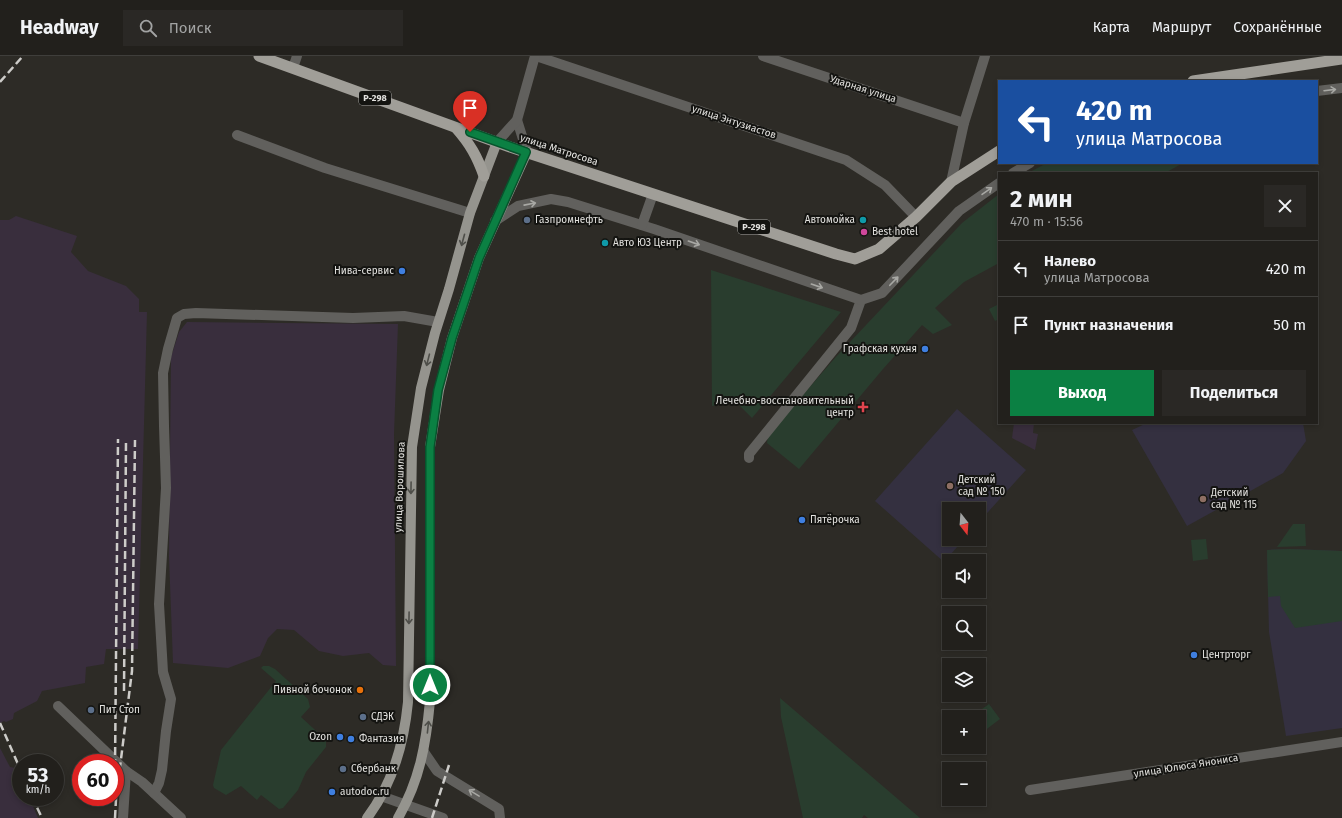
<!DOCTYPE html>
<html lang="ru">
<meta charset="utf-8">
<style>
:root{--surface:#22201c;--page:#2a2825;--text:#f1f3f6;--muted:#a2a3a3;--line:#3f3e3b;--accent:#0b8043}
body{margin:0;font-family:"Fira Sans",sans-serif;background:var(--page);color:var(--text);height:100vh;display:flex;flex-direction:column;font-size:15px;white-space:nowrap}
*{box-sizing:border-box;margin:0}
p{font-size:13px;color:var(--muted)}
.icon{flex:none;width:22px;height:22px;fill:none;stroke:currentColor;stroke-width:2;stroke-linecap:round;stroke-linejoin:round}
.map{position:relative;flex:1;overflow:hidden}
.panel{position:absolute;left:998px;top:116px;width:320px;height:252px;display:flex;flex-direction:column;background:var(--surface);border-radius:0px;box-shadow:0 2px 6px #0003,0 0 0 1px var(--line)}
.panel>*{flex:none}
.banner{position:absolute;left:998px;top:24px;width:320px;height:84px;border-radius:0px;box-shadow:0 2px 6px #0003,0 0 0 1px var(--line);background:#1a4fa0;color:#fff;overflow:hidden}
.needle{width:26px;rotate:163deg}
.controls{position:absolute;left:942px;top:446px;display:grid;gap:8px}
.controls a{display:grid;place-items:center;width:44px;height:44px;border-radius:0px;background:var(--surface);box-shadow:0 2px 6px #0003,0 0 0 1px var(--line);font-size:20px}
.speed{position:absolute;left:12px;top:698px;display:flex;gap:8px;font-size:20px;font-weight:700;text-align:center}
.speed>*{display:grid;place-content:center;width:52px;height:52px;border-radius:50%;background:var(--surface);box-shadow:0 2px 6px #0003,0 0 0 1px var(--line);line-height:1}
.speed small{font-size:10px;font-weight:400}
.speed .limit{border:6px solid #d22;background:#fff;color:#111}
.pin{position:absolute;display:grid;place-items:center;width:34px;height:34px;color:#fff;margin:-41px -17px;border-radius:50% 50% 50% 0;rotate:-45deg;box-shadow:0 0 4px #0007}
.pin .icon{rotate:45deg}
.me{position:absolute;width:44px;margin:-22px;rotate:0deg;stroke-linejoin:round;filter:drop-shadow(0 0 3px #0008)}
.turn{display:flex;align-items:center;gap:14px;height:84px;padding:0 12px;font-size:18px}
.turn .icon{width:52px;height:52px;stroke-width:2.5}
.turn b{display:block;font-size:28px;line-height:34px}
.round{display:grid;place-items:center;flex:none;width:42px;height:42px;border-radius:0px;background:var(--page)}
.head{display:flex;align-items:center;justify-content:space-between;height:68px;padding:0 12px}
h1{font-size:24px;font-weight:700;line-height:30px}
.primary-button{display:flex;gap:8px;margin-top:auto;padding:8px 12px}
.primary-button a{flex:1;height:46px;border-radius:0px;background:var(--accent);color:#fff;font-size:16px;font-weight:700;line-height:46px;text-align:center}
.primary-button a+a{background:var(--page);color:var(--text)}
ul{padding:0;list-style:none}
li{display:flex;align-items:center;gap:12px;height:56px;padding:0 12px;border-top:1px solid var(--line)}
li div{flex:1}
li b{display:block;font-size:15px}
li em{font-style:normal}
header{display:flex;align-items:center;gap:24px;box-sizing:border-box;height:56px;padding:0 20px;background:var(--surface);border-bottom:1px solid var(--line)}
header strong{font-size:19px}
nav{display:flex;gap:22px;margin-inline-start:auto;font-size:14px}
.search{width:280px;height:36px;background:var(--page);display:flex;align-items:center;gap:10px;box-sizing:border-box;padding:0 14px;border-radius:0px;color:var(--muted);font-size:15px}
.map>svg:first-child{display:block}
</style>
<header>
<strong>Headway</strong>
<div class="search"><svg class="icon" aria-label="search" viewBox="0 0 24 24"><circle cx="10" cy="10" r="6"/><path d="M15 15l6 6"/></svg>Поиск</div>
<nav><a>Карта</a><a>Маршрут</a><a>Сохранённые</a></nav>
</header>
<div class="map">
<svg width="1342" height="762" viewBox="0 0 1342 762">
<rect width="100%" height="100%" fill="#2d2b26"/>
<g fill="#392e3d">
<path d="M16 160 77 180 71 196 88 215 126 230 139 243V256H147L138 593H106L104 608 86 611 85 627 42 635 37 645 14 657 13 663 6 666 4 665 0 667V164H9Z"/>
<path d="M187 266 398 268 394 378 396 610 383 609 369 597 343 600 319 595 294 574 277 573 268 582 260 600 228 612 173 607 169 501 171 301 179 276Z"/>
<path d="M1014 367H1034L1033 377 1038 378 1035 394 1012 382Z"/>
<path d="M0 692 10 711 15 712 21 725V741H29L38 762H0Z"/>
</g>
<g fill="#343040">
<path d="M957 353 1026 414 979 466V453H949V483H964L944 506 875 445Z"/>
<path d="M1147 367H1303L1306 385 1283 417 1187 470 1132 374Z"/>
<path d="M1290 493 1342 495V672L1286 680 1269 576 1267 494Z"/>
</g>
<g fill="#293d2e">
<path d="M1047 107H1183L1165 117H1028Z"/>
<path d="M999 138V207L964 226 935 252 952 269 933 278 922 269 883 313 799 413 767 387 768 379 835 302 962 167Z"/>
<path d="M711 214 841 256 752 362 736 346 712 350Z"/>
<path d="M999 248V263L995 265 989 253Z"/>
<path d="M1293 468H1305L1306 490 1277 491Z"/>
<path d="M1206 483 1208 503 1193 505 1191 484Z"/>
<path d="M1290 493 1342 495V565L1295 572 1281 550 1280 540 1268 541 1267 494Z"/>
<path d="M263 610H269L275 613 308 643 310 651 301 661 326 684V691L306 716 298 734 283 752 279 753 261 739 257 744 241 730 226 739 214 732 213 729 221 694 276 625 261 612Z"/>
<path d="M780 642 920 762H868L864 759 862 762H803L781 661Z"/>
<path d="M989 648 1000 663 979 679V661H971Z"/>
</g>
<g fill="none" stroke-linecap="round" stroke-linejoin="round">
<g stroke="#61605d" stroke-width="10">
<path d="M536 0 846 104 885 129 916 161"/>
<path d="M763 0 964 67"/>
<path d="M293 12 297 0"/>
<path d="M517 64 527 96"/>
<path d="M237 79 325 112 470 157"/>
<path d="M497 86 517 64 535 0"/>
<path d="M951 126 964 67 985 0"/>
<path d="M749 402V398L851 272 861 244"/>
<path d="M58 650 126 715 123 762"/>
<path d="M126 715 142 726 181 762"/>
<path d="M1030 734 1342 686"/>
<path d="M154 737 159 727 162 714 166 675 171 643 163 616 159 548 166 432 164 370 163 317 168 293 177 262 184 258 196 257 353 262 404 260 438 266"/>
</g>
<g stroke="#61605d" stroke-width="10">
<path d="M1317 35 1342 32"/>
<path d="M1013 117 1030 107"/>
<path d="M495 165 518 150 551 143 568 146 654 173 861 244 882 237 959 155 999 127"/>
<path d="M642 169 653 138"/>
<path d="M424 696 437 715 499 753 500 762"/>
<path d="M381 740 443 762"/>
</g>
<g stroke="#95948e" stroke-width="10">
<path d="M367 762C392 729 404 687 408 646L412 391 421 332 435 277 449 233 470 157 497 86"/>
<path d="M398 762C420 724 426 688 430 645V391L439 334 452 282 479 202 527 96"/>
</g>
<g stroke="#a09e98" stroke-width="11">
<path d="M259 0 510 91 836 198 855 203 879 193 916 161 951 126 999 95"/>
<path d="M1193 25 1342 3"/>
<path d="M456 72C470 88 477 100 484 120"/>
</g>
<g stroke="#cdccc9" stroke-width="2.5" stroke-dasharray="8 4" stroke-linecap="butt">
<path d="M0 26 23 0"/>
<path d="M124 635 126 384"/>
<path d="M0 667 21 715"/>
<path d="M115 711 118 383"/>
<path d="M32 741 42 762"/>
<path d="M115 762 116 743 132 615 135 384"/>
<path d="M432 762 449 709"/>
</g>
</g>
<defs><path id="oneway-shaft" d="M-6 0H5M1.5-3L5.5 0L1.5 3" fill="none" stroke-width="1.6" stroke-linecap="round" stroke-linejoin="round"/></defs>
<g stroke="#a8a8a4">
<use href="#oneway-shaft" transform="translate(1330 34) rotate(-7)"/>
<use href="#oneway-shaft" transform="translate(987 135) rotate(-35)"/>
<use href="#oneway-shaft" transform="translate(530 148) rotate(-11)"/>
<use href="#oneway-shaft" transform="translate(694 187) rotate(19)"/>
<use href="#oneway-shaft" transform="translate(894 225) rotate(-46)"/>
<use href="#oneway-shaft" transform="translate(817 230) rotate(19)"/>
<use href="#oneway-shaft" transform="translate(474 737) rotate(-149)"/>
</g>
<g stroke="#4e4e49">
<use href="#oneway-shaft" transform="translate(463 184) rotate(105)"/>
<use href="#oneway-shaft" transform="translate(428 304) rotate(104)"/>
<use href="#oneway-shaft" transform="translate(411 432) rotate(91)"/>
<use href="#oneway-shaft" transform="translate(409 562) rotate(91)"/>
<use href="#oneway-shaft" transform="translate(428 671) rotate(-84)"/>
</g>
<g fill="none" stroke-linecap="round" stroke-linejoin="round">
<g stroke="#07532c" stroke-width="10">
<path id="route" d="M430 629V391L438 334 452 282 479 202 526 96 470 76"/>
</g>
<use href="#route" stroke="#0b8043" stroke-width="7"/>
</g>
<g fill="#5c6f8a" stroke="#141411" stroke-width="1.5">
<circle cx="527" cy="164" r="4"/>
<circle cx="91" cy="654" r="4"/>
<circle cx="363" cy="661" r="4"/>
<circle cx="343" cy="713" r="4"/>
</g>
<g fill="#0f9aa8" stroke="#141411" stroke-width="1.5">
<circle cx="863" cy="164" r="4"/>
<circle cx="605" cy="187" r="4"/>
</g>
<circle fill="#d1479c" stroke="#141411" stroke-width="1.5" cx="864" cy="176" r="4"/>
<g fill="#3f7fe0" stroke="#141411" stroke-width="1.5">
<circle cx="402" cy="215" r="4"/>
<circle cx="925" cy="293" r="4"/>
<circle cx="802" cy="464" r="4"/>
<circle cx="1194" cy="599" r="4"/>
<circle cx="340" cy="681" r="4"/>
<circle cx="351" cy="683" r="4"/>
<circle cx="332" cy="736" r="4"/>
</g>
<path fill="#e0444e" stroke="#141411" stroke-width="1.5" d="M861 345h4v4h4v4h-4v4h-4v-4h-4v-4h4z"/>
<g fill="#8d6e63" stroke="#141411" stroke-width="1.5">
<circle cx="950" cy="430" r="4"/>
<circle cx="1203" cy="443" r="4"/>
</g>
<circle fill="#e8710a" stroke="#141411" stroke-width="1.5" cx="360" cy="634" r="4"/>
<g text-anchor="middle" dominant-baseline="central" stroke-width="4" stroke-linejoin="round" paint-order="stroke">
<g fill="#141411" stroke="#a5a4a1" stroke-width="1">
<rect x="359" y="35" width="32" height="14" rx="3"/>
<rect x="738" y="164" width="32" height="14" rx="3"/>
</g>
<g font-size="9" font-weight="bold" fill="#e3e2df">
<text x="375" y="42">Р-298</text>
<text x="754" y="171">Р-298</text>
</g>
<g font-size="10" fill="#e3e2df" stroke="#141411">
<text transform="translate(863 33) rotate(18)">Ударная улица</text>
<text transform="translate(734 66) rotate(18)">улица Энтузиастов</text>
<text transform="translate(559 94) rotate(18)">улица Матросова</text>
<text transform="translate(400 431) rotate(-88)">улица Ворошилова</text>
<text transform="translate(1186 710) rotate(-9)">улица Юлюса Янониса</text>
</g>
<g font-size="10" fill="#e3e2df" stroke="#141411" text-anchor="start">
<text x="535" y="164">Газпромнефть</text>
<text x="855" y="164" text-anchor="end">Автомойка</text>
<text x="872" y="176">Best hotel</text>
<text x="613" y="187">Авто ЮЗ Центр</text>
<text x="394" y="215" text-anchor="end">Нива-сервис</text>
<text x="917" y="293" text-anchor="end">Графская кухня</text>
<text x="854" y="345" text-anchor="end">Лечебно-восстановительный<tspan x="854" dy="12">центр</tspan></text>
<text x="958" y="424">Детский<tspan x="958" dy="12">сад № 150</tspan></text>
<text x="1211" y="437">Детский<tspan x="1211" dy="12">сад № 115</tspan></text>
<text x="810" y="464">Пятёрочка</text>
<text x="1202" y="599">Центрторг</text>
<text x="352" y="634" text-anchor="end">Пивной бочонок</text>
<text x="99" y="654">Пит Стоп</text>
<text x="371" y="661">СДЭК</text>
<text x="332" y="681" text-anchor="end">Ozon</text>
<text x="359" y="683">Фантазия</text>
<text x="351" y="713">Сбербанк</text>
<text x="340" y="736">autodoc.ru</text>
</g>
</g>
</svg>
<div class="controls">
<a><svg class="needle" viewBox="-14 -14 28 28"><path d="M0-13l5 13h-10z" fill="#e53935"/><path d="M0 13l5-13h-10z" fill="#a2a3a3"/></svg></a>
<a><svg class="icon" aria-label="sound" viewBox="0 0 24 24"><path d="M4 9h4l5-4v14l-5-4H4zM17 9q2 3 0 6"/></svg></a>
<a><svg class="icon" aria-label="search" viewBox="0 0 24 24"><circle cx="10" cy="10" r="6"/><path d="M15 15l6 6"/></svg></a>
<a><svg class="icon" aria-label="layers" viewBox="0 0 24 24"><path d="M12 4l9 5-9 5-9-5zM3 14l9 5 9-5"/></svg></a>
<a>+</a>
<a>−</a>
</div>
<div class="speed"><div>53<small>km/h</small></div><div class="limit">60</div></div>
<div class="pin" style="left:470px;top:76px;background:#d93025"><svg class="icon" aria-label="arrive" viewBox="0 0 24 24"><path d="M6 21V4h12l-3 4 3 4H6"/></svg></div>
<svg class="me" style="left:430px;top:629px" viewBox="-20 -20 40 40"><circle r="17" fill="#0b8043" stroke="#fff" stroke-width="3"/><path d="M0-11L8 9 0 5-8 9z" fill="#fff"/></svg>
<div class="banner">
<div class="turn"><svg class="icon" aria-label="left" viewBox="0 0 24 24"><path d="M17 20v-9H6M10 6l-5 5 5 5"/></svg><div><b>420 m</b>улица Матросова</div></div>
</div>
<section class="panel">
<div class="head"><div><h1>2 мин</h1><p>470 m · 15:56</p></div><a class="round"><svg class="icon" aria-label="close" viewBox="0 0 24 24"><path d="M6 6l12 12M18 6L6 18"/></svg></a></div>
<ul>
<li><svg class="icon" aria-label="left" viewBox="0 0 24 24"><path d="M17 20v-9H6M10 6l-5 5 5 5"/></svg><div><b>Налево</b><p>улица Матросова</p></div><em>420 m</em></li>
<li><svg class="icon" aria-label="arrive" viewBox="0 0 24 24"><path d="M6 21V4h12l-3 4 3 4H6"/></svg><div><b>Пункт назначения</b></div><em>50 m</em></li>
</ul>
<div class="primary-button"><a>Выход</a><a>Поделиться</a></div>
</section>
</div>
